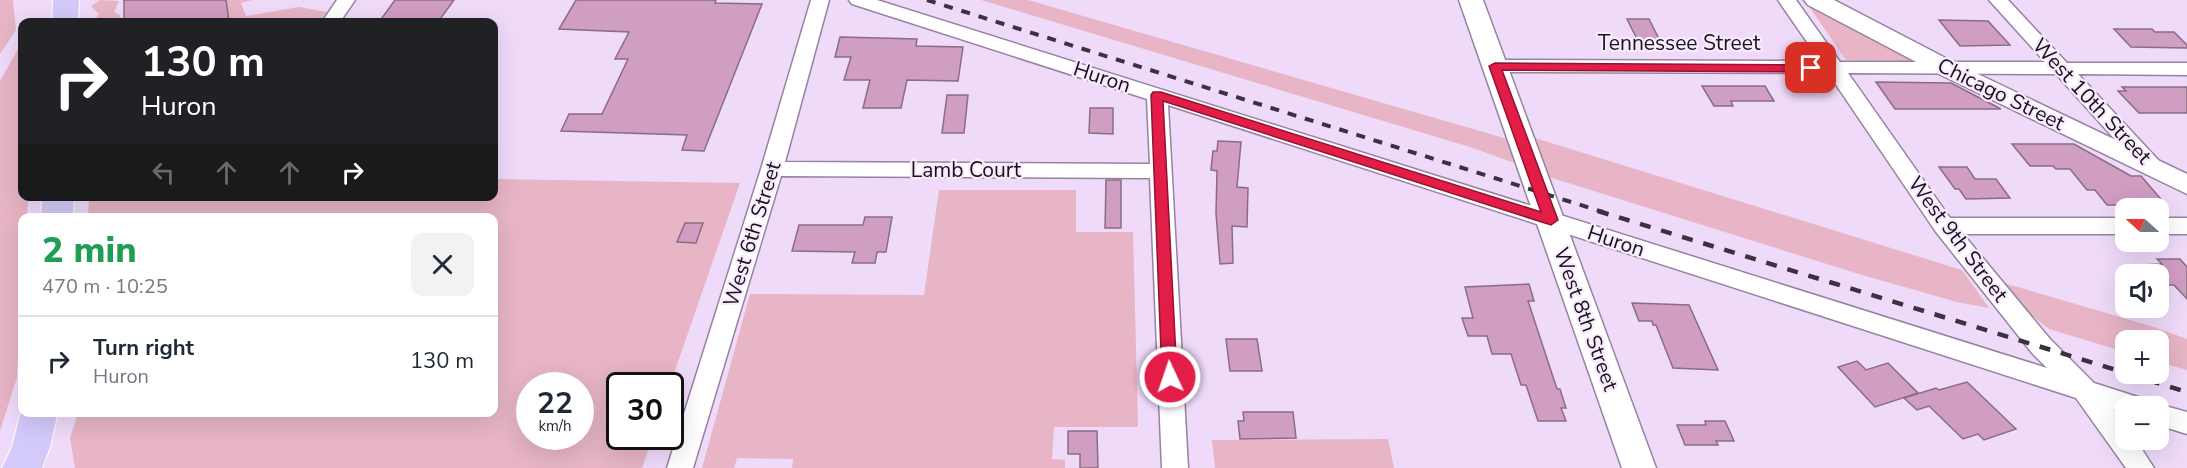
<!DOCTYPE html>
<meta charset="utf-8">
<style>
:root{--surface:#fff;--page:#f2f2f3;--text:#1f2937;--muted:#747a83;--line:#e0e1e3}
body{margin:0;font-family:"Nunito Sans",sans-serif;background:var(--page);color:var(--text);height:100vh;display:flex;flex-direction:column;font-size:22px;white-space:nowrap}
*{box-sizing:border-box;margin:0}
p{font-size:20px;color:var(--muted)}
.icon{flex:none;width:33px;height:33px;fill:none;stroke:currentColor;stroke-width:2;stroke-linecap:round;stroke-linejoin:round}
.map{position:relative;flex:1;overflow:hidden}
.sheet{position:absolute;left:18px;top:213px;width:480px;height:204px;display:flex;flex-direction:column;background:var(--surface);border-radius:12px;box-shadow:0 6px 24px #0002}
.sheet>*{flex:none}
.banner{position:absolute;left:18px;top:18px;width:480px;height:183px;border-radius:12px;box-shadow:0 6px 24px #0002;background:#202124;color:#fff;overflow:hidden}
.needle{width:39px;rotate:291deg}
.buttons{position:absolute;left:2115px;top:198px;display:grid;gap:12px}
.buttons a{display:grid;place-items:center;width:54px;height:54px;border-radius:12px;background:var(--surface);box-shadow:0 6px 24px #0002;font-size:30px}
.speed{position:absolute;left:516px;top:372px;display:flex;gap:12px;font-size:30px;font-weight:700;text-align:center}
.speed>*{display:grid;place-content:center;width:78px;height:78px;border-radius:50%;background:var(--surface);box-shadow:0 6px 24px #0002;line-height:1}
.speed small{font-size:15px;font-weight:400}
.speed .limit{border:3px solid #111;border-radius:9px;background:#fff;color:#111}
.pin{position:absolute;display:grid;place-items:center;width:51px;height:51px;color:#fff;margin:-26px;border-radius:12px;box-shadow:0 3px 9px #0006}
.me{position:absolute;width:66px;margin:-33px;rotate:357deg;stroke-linejoin:round;filter:drop-shadow(0 0 4px #0008)}
.turn{display:flex;align-items:center;gap:21px;height:126px;padding:0 24px;font-size:27px}
.turn .icon{width:78px;height:78px;stroke-width:2.5}
.turn b{display:block;font-size:42px;line-height:51px}
.lanes{display:flex;align-items:center;height:57px;padding:0 24px;background:#0003;justify-content:center;gap:30px;direction:ltr}
.lanes .off{opacity:.35}
.round{display:grid;place-items:center;flex:none;width:63px;height:63px;border-radius:12px;background:var(--page)}
.overview{display:flex;align-items:center;justify-content:space-between;height:102px;padding:0 24px}
h1{font-size:36px;font-weight:800;line-height:45px;color:#1e9e55}
ul{padding:0;list-style:none}
li{display:flex;align-items:center;gap:18px;height:90px;padding:0 24px;border-top:2px solid var(--line)}
li div{flex:1}
li b{display:block;font-size:22px}
li em{font-style:normal}
.map>svg:first-child{display:block}
</style>
<div class="map">
<svg width="2187" height="468" viewBox="0 0 2187 468">
<rect width="100%" height="100%" fill="#efdafa"/>
<g fill="#e7b5c5" fill-rule="evenodd">
<path d="M0 0H13L16 30 0 54Z"/>
<path d="M100 0 119 1 114 12 121 16 115 22H93L99 14 91 6Z"/>
<path d="M226 0H252L241 3 246 16 299 7 327 12 320 22H229Z"/>
<path d="M981 0H1028L1511 140 1520 165 1470 147Z"/>
<path d="M1808 5H1813L1915 61 1846 60Z"/>
<path d="M22 42V196L28 197 27 217 22 218V284L17 377 0 431V81Z"/>
<path d="M1535 138 1962 270 1989 308 1957 302 1862 275 1549 177Z"/>
<path d="M494 179 740 183 670 385 620 386V436L653 437 642 468H75L70 438 78 413 494 412V218L88 217 89 197 494 196ZM530 386H580V436H530Z"/>
<path d="M939 190H1076V232H1133L1138 427H1054L1052 459 1065 460V468H792L793 459 737 458 734 468H702L750 294 924 295Z"/>
<path d="M2004 283 2154 327 2187 339V370L2159 362 2158 340H2126L2125 352 2049 329 2029 313Z"/>
<path d="M1388 439 1394 468H1215L1212 440Z"/>
</g>
<g fill="#d09dc3" stroke="#8b6d83" stroke-width="1.5">
<path d="M124 0H226L229 22H124Z"/>
<path d="M395 0H454L438 22H379Z"/>
<path d="M576 0H716L715 3 762 4 704 151 682 150 687 135 561 131 569 114H602L628 59H615L629 32 559 29Z"/>
<path d="M1627 19H1649L1660 41H1638Z"/>
<path d="M1939 20 1988 21 2010 45 1960 46Z"/>
<path d="M2114 29H2152L2155 32H2174L2187 45V48L2131 47Z"/>
<path d="M840 37 917 39 916 46 963 47 958 81 907 80 901 108H863L870 80H844L851 57H835Z"/>
<path d="M1876 82 1951 83 2001 109H1895Z"/>
<path d="M1702 86H1765L1774 101H1731L1733 106H1714Z"/>
<path d="M2122 87H2187V113H2139L2118 91H2126Z"/>
<path d="M947 95H968L964 133H942Z"/>
<path d="M1090 108H1113V134L1089 133Z"/>
<path d="M1218 141 1241 142 1237 187 1248 188 1247 227 1232 226 1233 263 1220 264 1216 213 1217 171 1211 170 1213 151H1217Z"/>
<path d="M2012 144H2074L2131 176H2141L2166 205H2107L2095 190H2087L2070 169H2056L2053 166H2030Z"/>
<path d="M1939 167H1967L1975 179H1996L2010 198 1966 199 1959 189H1955Z"/>
<path d="M1106 180H1121V228H1105Z"/>
<path d="M865 217H892L886 252H877L875 263H852L855 252 792 251 799 225H863Z"/>
<path d="M685 223H703L696 243 677 242Z"/>
<path d="M2157 259H2180L2187 267V299L2174 285H2161L2158 274H2151L2143 265 2162 264Z"/>
<path d="M1529 284 1534 301H1528L1557 389H1560L1566 408H1561L1566 421H1538L1526 385H1521L1511 354H1492L1487 336H1468L1462 318H1473L1465 287Z"/>
<path d="M1632 303 1689 305 1718 370 1673 368 1656 325H1653L1652 321H1639Z"/>
<path d="M1226 339H1257L1262 371H1230Z"/>
<path d="M1857 361 1866 370 1888 363 1918 393 1875 407 1838 367Z"/>
<path d="M1967 382 2016 429 1984 440 1978 434 1963 439 1929 406 1917 410 1904 398 1936 388 1939 390Z"/>
<path d="M1243 412H1293L1296 438 1240 439 1238 421H1244Z"/>
<path d="M1705 421H1725L1734 441H1716L1718 445H1685L1677 425H1706Z"/>
<path d="M1068 431H1097L1098 468H1080V454H1068Z"/>
</g>
<g fill="none" stroke-linecap="round" stroke-linejoin="round">
<g stroke="#9683a0" stroke-width="3">
<g id="minor">
<path d="M337 0H355L340 22H322Z"/>
<path d="M811 0H829L785 162 1150 164 1147 99 852 4 849 0H877L2047 368 2032 353 1936 232 1828 73 1495 72 1488 70 1485 66 1488 62 1495 60 1820 61 1778 0H1796L1840 62H2045L1989 0H2008L2067 63H2187V75L2078 74 2162 164 2165 169 2162 174 2154 176 2146 174 2056 74 1848 73 1950 218H2126V234H1963L2050 339 2094 383 2144 399 2148 406H2126V413L2114 410 2126 426V440H2136L2154 468H2126L2076 398 1168 105 1188 468H1162L1150 178 781 176 693 468H667L761 169Z"/>
<rect x="2158" y="218" width="29" height="16"/>
<path d="M2158 404 2187 412V434L2158 425V406H2149Z"/>
</g>
</g>
<g stroke="#9683a0" stroke-width="3">
<g id="tertiary">
<path d="M1459 0H1483L1656 468H1622Z"/>
<path d="M1804 0H1834L1959 65 2187 174V194L1941 75 1808 5Z"/>
</g>
</g>
<g stroke="#fff" stroke-width="2">
<g id="primary">
<path d="M53 0H79L78 22H52Z"/>
<path d="M42 196H74L73 218H41Z"/>
<path d="M22 407V412H58L50 447 42 468H2L12 447Z"/>
</g>
</g>
<use href="#minor" fill="#fff" fill-rule="evenodd"/>
<use href="#tertiary" fill="#fff" fill-rule="evenodd"/>
<use href="#primary" fill="#d4cafa" fill-rule="evenodd"/>
<path stroke="#3b323f" stroke-width="4" stroke-dasharray="9 9" stroke-linecap="butt" d="M927 0 1603 212"/>
<g stroke="#3b323f" stroke-width="4.5" stroke-dasharray="11 11" stroke-linecap="butt">
<path d="M1598 211 2126 373"/>
<path d="M2128 374 2187 392"/>
</g>
</g>
<path fill="#e11d48" stroke="#92132f" stroke-width="1.5" d="M1495 63 1811 65 1817 68 1811 72 1502 70 1558 220 1551 225 1163 101 1177 377 1175 381H1164L1162 377 1151 95 1153 92H1161L1541 212 1489 66Z"/>
<g text-anchor="middle" dominant-baseline="central" stroke-width="4.5" stroke-linejoin="round" paint-order="stroke">
<g font-size="21" fill="#19121c" stroke="#f8ebfe">
<text x="1679" y="43">Tennessee Street</text>
<text transform="translate(1102 77) rotate(18)">Huron</text>
<text transform="translate(2001 94) rotate(26)">Chicago Street</text>
<text transform="translate(2092 101) rotate(47)">West 10th Street</text>
<text x="966" y="170">Lamb Court</text>
<text transform="translate(752 234) rotate(-73)">West 6th Street</text>
<text transform="translate(1958 239) rotate(53)">West 9th Street</text>
<text transform="translate(1616 241) rotate(18)">Huron</text>
<text transform="translate(1586 319) rotate(70)">West 8th Street</text>
</g>
</g>
</svg>
<div class="buttons">
<a><svg class="needle" viewBox="-14 -14 28 28"><path d="M0-13l5 13h-10z" fill="#e53935"/><path d="M0 13l5-13h-10z" fill="#747a83"/></svg></a>
<a><svg class="icon" aria-label="sound" viewBox="0 0 24 24"><path d="M4 9h4l5-4v14l-5-4H4zM17 9q2 3 0 6"/></svg></a>
<a>+</a>
<a>−</a>
</div>
<div class="speed"><div>22<small>km/h</small></div><div class="limit">30</div></div>
<div class="pin" style="left:1811px;top:68px;background:#d93025"><svg class="icon" aria-label="arrive" viewBox="0 0 24 24"><path d="M6 21V4h12l-3 4 3 4H6"/></svg></div>
<svg class="me" style="left:1170px;top:377px" viewBox="-20 -20 40 40"><circle r="17" fill="#e11d48" stroke="#fff" stroke-width="3"/><path d="M0-11L8 9 0 5-8 9z" fill="#fff"/></svg>
<div class="banner">
<div class="turn"><svg class="icon" aria-label="right" viewBox="0 0 24 24"><path d="M7 20v-9h11M14 6l5 5-5 5"/></svg><div><b>130 m</b>Huron</div></div>
<div class="lanes"><svg class="icon off" aria-label="left" viewBox="0 0 24 24"><path d="M17 20v-9H6M10 6l-5 5 5 5"/></svg><svg class="icon off" aria-label="ahead" viewBox="0 0 24 24"><path d="M12 20V5M6 11l6-6 6 6"/></svg><svg class="icon off" aria-label="ahead" viewBox="0 0 24 24"><path d="M12 20V5M6 11l6-6 6 6"/></svg><svg class="icon" aria-label="right" viewBox="0 0 24 24"><path d="M7 20v-9h11M14 6l5 5-5 5"/></svg></div>
</div>
<section class="sheet">
<div class="overview"><div><h1>2 min</h1><p>470 m · 10:25</p></div><a class="round"><svg class="icon" aria-label="close" viewBox="0 0 24 24"><path d="M6 6l12 12M18 6L6 18"/></svg></a></div>
<ul>
<li><svg class="icon" aria-label="right" viewBox="0 0 24 24"><path d="M7 20v-9h11M14 6l5 5-5 5"/></svg><div><b>Turn right</b><p>Huron</p></div><em>130 m</em></li>
</ul>
</section>
</div>
